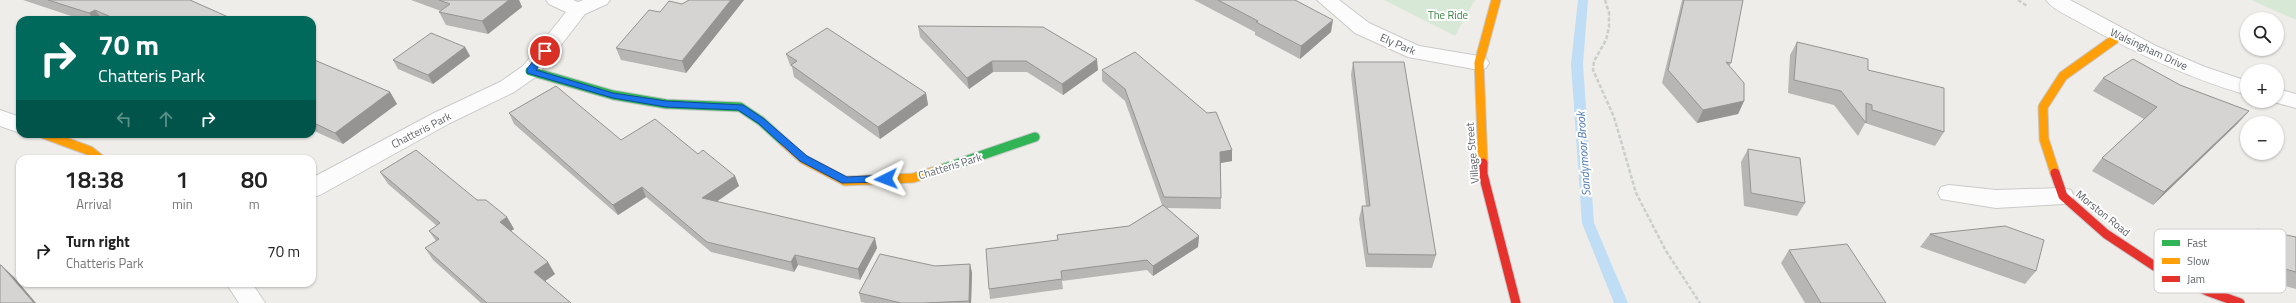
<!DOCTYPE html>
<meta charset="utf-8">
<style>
:root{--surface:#fff;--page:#f6f6f6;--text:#222;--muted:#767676}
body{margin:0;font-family:"Titillium Web",sans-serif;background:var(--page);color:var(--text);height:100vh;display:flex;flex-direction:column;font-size:15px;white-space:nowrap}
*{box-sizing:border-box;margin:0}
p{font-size:13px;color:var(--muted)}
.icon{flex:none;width:22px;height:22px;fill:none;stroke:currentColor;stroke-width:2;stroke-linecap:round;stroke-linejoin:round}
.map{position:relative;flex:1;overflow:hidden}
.side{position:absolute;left:16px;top:155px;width:300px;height:132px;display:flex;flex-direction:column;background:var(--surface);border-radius:12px;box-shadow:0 1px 3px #0004}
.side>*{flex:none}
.hud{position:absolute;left:16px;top:16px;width:300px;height:122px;border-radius:12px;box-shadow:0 1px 3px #0004;background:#00695c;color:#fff;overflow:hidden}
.tools{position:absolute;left:2240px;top:12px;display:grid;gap:8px}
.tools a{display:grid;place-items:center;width:44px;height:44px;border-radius:50%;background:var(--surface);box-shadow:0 1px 3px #0004;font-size:20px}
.pin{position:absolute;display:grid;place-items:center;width:34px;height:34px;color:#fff;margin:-17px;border:2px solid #fff;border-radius:50%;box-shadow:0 1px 4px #0007}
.me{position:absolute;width:44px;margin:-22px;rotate:267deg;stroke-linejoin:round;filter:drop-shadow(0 0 3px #0008)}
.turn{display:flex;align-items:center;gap:14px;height:84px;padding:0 16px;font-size:18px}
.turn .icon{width:52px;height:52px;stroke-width:2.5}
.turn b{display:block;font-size:28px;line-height:34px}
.lanes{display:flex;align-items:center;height:38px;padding:0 16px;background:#0003;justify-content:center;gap:20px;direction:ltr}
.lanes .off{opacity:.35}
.eta{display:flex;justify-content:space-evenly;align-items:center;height:68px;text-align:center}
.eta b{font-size:24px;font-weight:600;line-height:28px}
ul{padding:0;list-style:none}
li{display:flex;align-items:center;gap:12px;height:56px;padding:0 16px}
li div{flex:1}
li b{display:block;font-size:15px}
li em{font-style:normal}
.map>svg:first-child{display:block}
</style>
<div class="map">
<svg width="2296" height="303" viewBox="0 0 2296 303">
<rect width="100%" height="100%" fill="#eeede9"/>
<g fill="#d7e9d6">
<path d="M1384 0H1475L1455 36Z"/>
<path d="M2251 0H2296V20Z"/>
</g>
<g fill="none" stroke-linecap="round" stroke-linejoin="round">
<path fill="#c0ddf6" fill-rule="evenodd" d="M1578 0H1588L1583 64 1594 223 1628 303H1614L1582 223 1571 64Z"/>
<g stroke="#cacbcb" stroke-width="2">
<g id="street">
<path d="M546 0H573L578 2 583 0H610L607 4 585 14 537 76 514 92 450 123 320 195 312 197V178L434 113 500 82 523 66 566 12 549 4Z"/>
<path d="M1317 0H1339L1369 23 1419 46 1479 56 1486 58 1489 63 1486 68 1479 70 1408 57 1355 33Z"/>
<path d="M2046 0H2070L2156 46 2205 67 2247 81V95C2188 78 2133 52 2079 22 2069 16 2053 10 2046 0Z"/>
<path d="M2277 89 2296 94V108L2270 101H2277Z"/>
<path d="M0 110 20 117V133L0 126Z"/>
<path d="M1949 185 1996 190 2063 188 2071 190 2074 196 2071 202 2063 204 1996 208 1941 199 1938 193 1941 187Z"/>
<path d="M226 283H252L265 303H239Z"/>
</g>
</g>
<g stroke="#c9c9ca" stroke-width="11">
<g id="fast">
<path d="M530 71 613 95 666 104 740 107 761 121 784 142"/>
<path d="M942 169 1035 137"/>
</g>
</g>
<g stroke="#c9c9ca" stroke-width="11">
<g id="slow">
<path d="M44 134 90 151 100 159"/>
<path d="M784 142 803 159 845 181 913 178 942 169"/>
<path d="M1483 163 1479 63 1496 0"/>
<path d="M2055 173 2044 139 2043 107 2063 76 2119 36"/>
</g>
</g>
<g stroke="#c9c9ca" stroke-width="11">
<g id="jam">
<path d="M1483 163V174L1516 303"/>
<path d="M2055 173 2063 196 2106 234 2159 269 2207 291 2240 303"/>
</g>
</g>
<g stroke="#cacecc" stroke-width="2.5" stroke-dasharray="4 2" stroke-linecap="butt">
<path d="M1605 0 1609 13V27L1606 40 1594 61 1593 70 1614 117 1636 193 1666 251 1700 303"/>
<path d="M2018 0 2027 6"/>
</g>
<use href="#street" fill="#fcfcfc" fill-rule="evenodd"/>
<use href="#fast" stroke="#30b455" stroke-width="9"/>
<use href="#slow" stroke="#ff9f0a" stroke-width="9"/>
<use href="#jam" stroke="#e5322d" stroke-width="9"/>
</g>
<g fill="#b7b6b5">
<path d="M23 0H190L235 20H83Z"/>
<path d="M411 0H519L522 7 488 34 446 25 439 12 441 11Z"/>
<path d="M689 0H744L686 73 621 60 616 48 660 12 682 4Z"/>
<path d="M1194 0H1295L1331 32 1300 59 1255 35V32Z"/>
<path d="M1682 0H1743L1731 63 1729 66 1744 101 1738 114 1697 123 1662 83Z"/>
<path d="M918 26 1098 70 1063 95 1027 72H993L969 89 920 37Z"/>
<path d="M1797 42 1868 70 1944 132 1935 146 1865 123 1858 136 1834 105 1788 93 1790 55Z"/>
<path d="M465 47 470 56 433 84 398 69 393 60Z"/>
<path d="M786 54 926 93 928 105 880 139 794 77 792 67 790 65Z"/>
<path d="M312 59 390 92 397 104 343 144 312 130Z"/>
<path d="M1353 62 1436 255 1432 268 1366 267 1359 219 1362 206H1366L1351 75Z"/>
<path d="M1102 70 1232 150V161L1221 163V209L1167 208 1199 236 1198 247 1153 276 1147 270 1062 281 1063 289 990 299 989 289 1057 240V235L1129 226 1162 205 1125 101 1102 81Z"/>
<path d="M2103 78 2180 85 2249 111 2237 124 2153 205 2092 171 2102 158 2144 119 2093 91Z"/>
<path d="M509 113 621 140 698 154 735 176 739 186 716 202 877 248 860 280 798 265 794 272 711 252 646 197 618 215 514 124Z"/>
<path d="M1748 149 1805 203 1797 216 1744 206 1741 162Z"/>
<path d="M380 172 477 200 507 217 514 229 511 231 555 274 545 281 571 303H481L433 260 425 248 436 241 429 231 437 226 388 184Z"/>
<path d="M2257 229 2296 237V289L2254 277 2244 242Z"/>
<path d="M1930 234 2036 271 2025 284 1920 247Z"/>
<path d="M1789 250 1886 303H1805L1781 263Z"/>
<path d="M970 264 972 273 971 303H866L861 302 859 293 935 266Z"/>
</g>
<g fill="#959493">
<path d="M509 0H519L522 7 488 34 482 21Z"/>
<path d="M731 0H744L686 73 682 61Z"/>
<path d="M95 10 103 20H94L89 13Z"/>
<path d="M1333 20 1331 32 1300 59 1301 46Z"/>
<path d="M465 47 470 56 433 84 428 75Z"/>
<path d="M1097 59 1098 70 1063 95 1062 84Z"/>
<path d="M992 61 993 72 969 89 967 78Z"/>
<path d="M390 92 397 104 343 144 335 133Z"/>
<path d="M926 93 928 105 880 139 878 127Z"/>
<path d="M1744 101 1738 114 1697 123 1703 110Z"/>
<path d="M2249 111 2237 124 2153 205 2164 192Z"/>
<path d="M1232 150V161L1220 163V152Z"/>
<path d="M735 176 739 186 706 209 702 198Z"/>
<path d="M642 187 646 197 618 215 613 205Z"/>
<path d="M507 217 514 229 506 234 500 222Z"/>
<path d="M1199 236 1198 247 1153 276V266Z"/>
<path d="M875 238 877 248 860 280 858 269Z"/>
<path d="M795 255 798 265 794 272 791 262Z"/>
<path d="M548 262 555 274 541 284 534 272Z"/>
<path d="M970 264 972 273 971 303H969Z"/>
<path d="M1 265 14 277 36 303H34Z"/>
</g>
<g fill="#d5d4d2" stroke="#959493">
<path d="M48 0H190L235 20H118L95 10 89 13Z"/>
<path d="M439 0H509L482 21 439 12 450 4Z"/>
<path d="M689 0H731L682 61 616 48 649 10 660 12 669 1 682 4Z"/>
<path d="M1218 0H1295L1333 20 1301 46 1256 22 1258 21Z"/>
<path d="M1684 0H1743L1731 63 1726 62 1744 83V101L1703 110 1668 70Z"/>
<path d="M918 26 1043 27 1097 59 1062 84 1026 61H992L967 78Z"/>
<path d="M827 28 926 93 878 127 791 65 797 61 786 54Z"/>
<path d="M431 33 465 47 428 75 393 60Z"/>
<path d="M1797 42 1868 59V70L1944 88V132L1872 110V105L1866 103V123L1841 91 1794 80Z"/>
<path d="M1135 52 1207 113 1216 112 1232 150 1220 152 1221 198 1164 197 1125 89 1102 70Z"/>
<path d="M312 59 390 92 335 133 312 122Z"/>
<path d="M2133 59 2180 85 2249 111 2164 192 2102 158 2157 107 2103 78Z"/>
<path d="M1353 62H1404L1436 255 1368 254 1362 206H1370Z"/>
<path d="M556 86 621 140 655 119 698 154 703 150 735 176 702 198 875 238 858 269 795 255 791 262 707 242 642 187 613 205 509 113Z"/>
<path d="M1748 149 1800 158 1805 203 1751 193Z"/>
<path d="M416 150 477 200H486L507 217 500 222 548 262 534 272 571 303H487L425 248 439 239 429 231 440 223 380 172Z"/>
<path d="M1163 205 1199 236 1153 266 1147 260 1061 271 1062 279 989 289 986 249 1058 240 1057 235 1129 226Z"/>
<path d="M2005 226 2044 240 2036 271 1930 234Z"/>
<path d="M2257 229 2296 237V272L2267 264Z"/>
<path d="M1847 244 1886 303H1821L1789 250Z"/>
<path d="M880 254 935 266 970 264 969 301 923 303H901L859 293Z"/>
<path d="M0 265H1L34 303H0Z"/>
</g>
<path fill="#1a73e8" stroke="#114b97" d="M545 48 550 51 536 70 613 93 666 101 743 105 764 119 807 156 847 177 886 175 891 179 886 182 842 183 800 161 758 123 738 110 666 107 613 98 527 73V69L542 49Z"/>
<g text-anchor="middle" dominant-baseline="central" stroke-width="4" stroke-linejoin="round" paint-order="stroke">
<g font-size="11" fill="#398340" stroke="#fff">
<text x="1448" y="15">The Ride</text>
</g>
<g font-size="11" fill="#5e6267" stroke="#fff">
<text transform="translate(1398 44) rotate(23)">Ely Park</text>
<text transform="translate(2149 49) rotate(25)">Walsingham Drive</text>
<text transform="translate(421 130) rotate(-27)">Chatteris Park</text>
<text transform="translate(1472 153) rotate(-95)">Village Street</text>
<text transform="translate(950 166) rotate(-17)">Chatteris Park</text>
<text transform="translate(2103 213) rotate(39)">Morston Road</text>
</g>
<g font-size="12" font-style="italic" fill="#4876ae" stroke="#fff">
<text transform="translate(1583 154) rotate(-94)">Sandymoor Brook</text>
</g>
</g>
<rect x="2154" y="229" width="132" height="64" rx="6" fill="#fff" stroke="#cfd0d1" stroke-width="1"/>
<rect x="2162" y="240" width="18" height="6" fill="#30b455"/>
<rect x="2162" y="258" width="18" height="6" fill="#ff9f0a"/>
<rect x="2162" y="276" width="18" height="6" fill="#e5322d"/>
<g font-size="11" fill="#5e6267">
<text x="2187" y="247">Fast</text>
<text x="2187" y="265">Slow</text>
<text x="2187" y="283">Jam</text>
</g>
</svg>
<div class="tools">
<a><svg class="icon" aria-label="search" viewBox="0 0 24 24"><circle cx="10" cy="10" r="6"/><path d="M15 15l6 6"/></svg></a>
<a>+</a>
<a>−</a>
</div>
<div class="pin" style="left:545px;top:51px;background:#d93025"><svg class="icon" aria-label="arrive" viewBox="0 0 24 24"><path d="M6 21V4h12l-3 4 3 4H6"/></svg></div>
<svg class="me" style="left:886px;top:179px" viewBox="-20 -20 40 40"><path d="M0-17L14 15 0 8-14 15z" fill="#1a73e8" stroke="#fff" stroke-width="4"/></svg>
<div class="hud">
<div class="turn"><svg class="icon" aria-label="right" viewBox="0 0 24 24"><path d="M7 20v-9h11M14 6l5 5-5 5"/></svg><div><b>70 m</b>Chatteris Park</div></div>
<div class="lanes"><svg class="icon off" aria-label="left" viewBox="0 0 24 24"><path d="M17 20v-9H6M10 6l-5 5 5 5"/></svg><svg class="icon off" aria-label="ahead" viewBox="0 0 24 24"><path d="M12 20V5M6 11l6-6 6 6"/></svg><svg class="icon" aria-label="right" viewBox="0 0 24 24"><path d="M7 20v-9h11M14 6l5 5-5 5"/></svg></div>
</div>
<section class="side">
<div class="eta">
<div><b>18:38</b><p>Arrival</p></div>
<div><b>1</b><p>min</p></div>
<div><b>80</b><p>m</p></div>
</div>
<ul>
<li><svg class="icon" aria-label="right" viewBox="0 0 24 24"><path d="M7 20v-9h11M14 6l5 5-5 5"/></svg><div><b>Turn right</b><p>Chatteris Park</p></div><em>70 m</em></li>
</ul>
</section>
</div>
